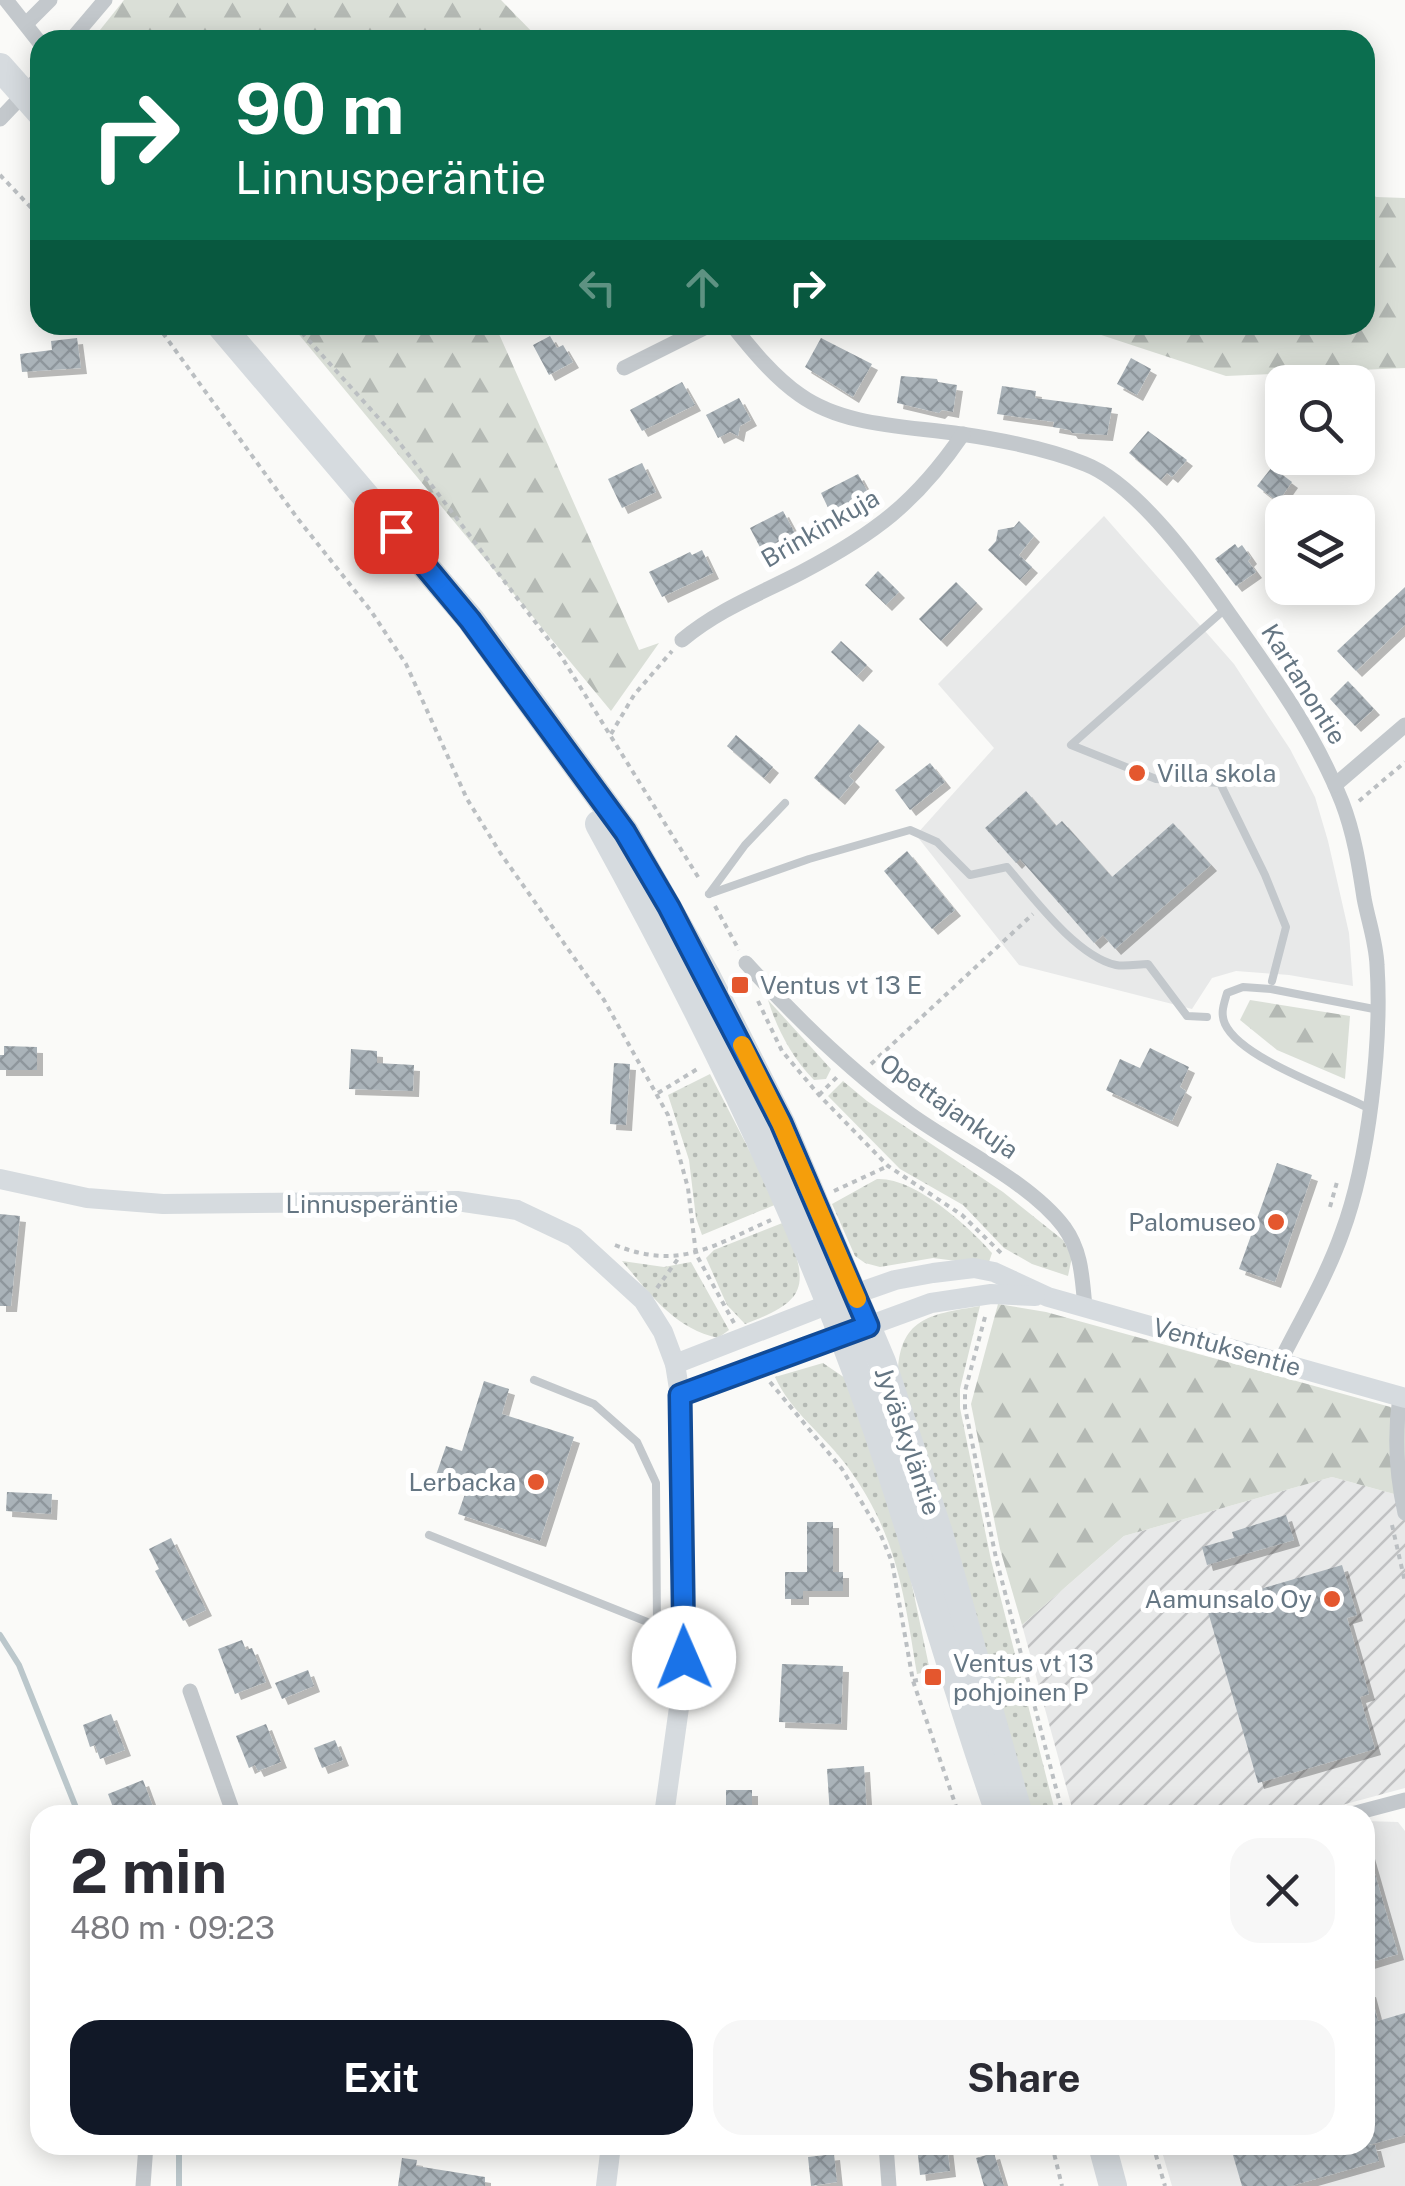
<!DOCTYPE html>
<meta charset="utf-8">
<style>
:root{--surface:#fff;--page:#f7f7f7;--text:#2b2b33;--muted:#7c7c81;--accent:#111827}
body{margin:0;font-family:"Public Sans",sans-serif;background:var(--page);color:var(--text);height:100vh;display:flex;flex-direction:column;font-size:38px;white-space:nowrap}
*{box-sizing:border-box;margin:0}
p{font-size:32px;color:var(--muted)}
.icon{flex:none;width:55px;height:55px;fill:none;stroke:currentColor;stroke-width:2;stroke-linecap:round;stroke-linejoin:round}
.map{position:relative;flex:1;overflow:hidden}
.side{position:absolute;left:30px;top:1805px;width:1345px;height:350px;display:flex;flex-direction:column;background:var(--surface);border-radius:30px;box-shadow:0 5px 25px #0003}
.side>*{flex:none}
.top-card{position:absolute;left:30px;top:30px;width:1345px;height:305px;border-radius:30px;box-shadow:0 5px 25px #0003;background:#0b6e4f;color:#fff;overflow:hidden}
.tools{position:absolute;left:1265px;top:365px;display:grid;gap:20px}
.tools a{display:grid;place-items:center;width:110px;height:110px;border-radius:20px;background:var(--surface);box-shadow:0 5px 25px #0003;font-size:50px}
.pin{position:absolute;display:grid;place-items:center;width:85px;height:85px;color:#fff;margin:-42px;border-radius:20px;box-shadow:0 5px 15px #0006}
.me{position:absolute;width:110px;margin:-55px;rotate:359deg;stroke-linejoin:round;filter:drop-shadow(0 0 8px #0008)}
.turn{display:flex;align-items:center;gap:35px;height:210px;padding:0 40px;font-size:45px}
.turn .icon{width:130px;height:130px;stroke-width:2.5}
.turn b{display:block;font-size:70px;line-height:85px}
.lanes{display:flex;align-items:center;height:95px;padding:0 40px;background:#0003;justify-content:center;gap:50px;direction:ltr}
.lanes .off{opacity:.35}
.round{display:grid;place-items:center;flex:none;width:105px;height:105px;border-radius:30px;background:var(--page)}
.head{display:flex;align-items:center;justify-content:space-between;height:170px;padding:0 40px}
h1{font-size:60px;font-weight:700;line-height:75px}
.action{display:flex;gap:20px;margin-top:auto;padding:20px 40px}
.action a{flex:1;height:115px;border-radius:30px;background:var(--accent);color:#fff;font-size:40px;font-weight:700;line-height:115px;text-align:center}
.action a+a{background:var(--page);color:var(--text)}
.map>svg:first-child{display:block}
</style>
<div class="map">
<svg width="1405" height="2186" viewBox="0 0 1405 2186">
<defs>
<pattern id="industrial-furrows" width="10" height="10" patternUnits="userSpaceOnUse" patternTransform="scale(2.5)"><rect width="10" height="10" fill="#e8e9e9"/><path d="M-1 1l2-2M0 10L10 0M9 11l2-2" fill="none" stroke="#c0c1c2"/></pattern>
<pattern id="grass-dots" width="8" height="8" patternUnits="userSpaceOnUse" patternTransform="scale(2.5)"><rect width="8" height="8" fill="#dadfd7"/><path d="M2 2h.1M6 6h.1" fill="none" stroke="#b4b9b4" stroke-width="1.8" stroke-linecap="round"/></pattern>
<pattern id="forest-firs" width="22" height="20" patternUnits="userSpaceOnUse" patternTransform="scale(2.5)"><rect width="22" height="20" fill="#dadfd7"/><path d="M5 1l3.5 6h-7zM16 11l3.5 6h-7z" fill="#b4b9b4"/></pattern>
<pattern id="building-cross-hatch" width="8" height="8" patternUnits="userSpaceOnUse" patternTransform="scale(2.5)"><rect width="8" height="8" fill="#aab3b9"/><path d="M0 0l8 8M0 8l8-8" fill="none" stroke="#8e969c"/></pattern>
<filter id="shadow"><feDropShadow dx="6" dy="6" stdDeviation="0" flood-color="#0004"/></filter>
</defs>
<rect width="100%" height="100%" fill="#fafaf8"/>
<g fill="#e8e9e9">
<path d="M1104 516 1234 664 1290 749 1315 797 1328 841 1349 933 1353 986 1289 975 1236 971 1212 978 1192 1009 1019 965 916 835 994 748 938 684Z"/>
<path d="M1365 1821 1398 1822 1405 1831V2186H1172L1160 2145H1365Z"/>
</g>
<path fill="url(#industrial-furrows)" d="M1332 1477 1405 1497V1788L1305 1815H1074L1022 1625 1124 1536Z"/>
<g fill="url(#grass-dots)">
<path d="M768 1000 831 1069 826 1079 814 1080C792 1058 777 1029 768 1000Z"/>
<path d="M710 1074 777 1204 702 1235 696 1218 689 1160 668 1095Z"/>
<path d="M843 1081 867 1101 1003 1192 1063 1240 1072 1257 1068 1276 1032 1264 1004 1248 963 1205 900 1169 828 1096Z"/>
<path d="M877 1179C914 1177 969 1226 992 1253L988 1265 933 1258 880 1267 865 1263 855 1256 832 1204Z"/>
<path d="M785 1222C807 1284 812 1299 745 1324L727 1305 706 1258 714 1250Z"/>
<path d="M622 1261 664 1267 691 1262 729 1330 718 1338C674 1328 650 1294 622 1261Z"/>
<path d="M980 1306 960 1389V1408L991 1560 1056 1815H1030L898 1372C900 1316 934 1314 980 1306Z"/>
<path d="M823 1363 845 1378 903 1542 930 1671 917 1674C904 1594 897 1534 847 1466 825 1436 790 1411 775 1377Z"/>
</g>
<g fill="url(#forest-firs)">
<path d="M124 0H501L540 40H92Z"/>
<path d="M1365 187 1376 197 1405 198V368L1226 376 1086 330 994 325H1365Z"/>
<path d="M291 325H495L639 650 659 643 611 711Z"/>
<path d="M1250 1000 1350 1016 1345 1079 1277 1050 1240 1020Z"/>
<path d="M998 1304 1046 1312 1405 1411V1497L1332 1477 1124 1536 1022 1625 1000 1549 971 1404Z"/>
</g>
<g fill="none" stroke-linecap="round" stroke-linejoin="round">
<g stroke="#bbc7cb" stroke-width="6">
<path d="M0 1635 19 1665 79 1815"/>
<path d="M179 2145V2186"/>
</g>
</g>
<g fill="url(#building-cross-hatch)" filter="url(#shadow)">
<path d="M550 336 557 348 563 345 573 362 549 375 533 345Z"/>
<path d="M77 338 81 368 22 372 20 354 52 350 51 341Z"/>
<path d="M821 338 872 364 853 397 805 367Z"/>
<path d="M1131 358 1151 369 1137 395 1117 384Z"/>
<path d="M901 376 937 379 938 382 957 385 953 412 942 410 939 413 897 403Z"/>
<path d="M682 382 695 405 642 431 630 410Z"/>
<path d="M1002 386 1036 391 1035 398 1112 408 1107 435 1072 433 1070 430 1053 427 1054 422 997 414Z"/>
<path d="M739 398 751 420 740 426 738 436 730 432 718 438 706 415Z"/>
<path d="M1148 431 1187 460 1172 477 1167 473 1161 480 1129 453Z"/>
<path d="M642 463 656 492 622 508 608 479Z"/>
<path d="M1272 467 1292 482 1278 502 1257 486Z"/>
<path d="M858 474 870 496 832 516 821 493Z"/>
<path d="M783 511 797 537 764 555 750 528Z"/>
<path d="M1019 521 1034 536 1019 555 1032 567 1020 580 988 550 996 541 998 530 1014 527Z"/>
<path d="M1235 544 1238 548 1242 545 1251 558 1248 561 1256 572 1236 586 1215 559Z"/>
<path d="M702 550 713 573 662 597 649 572 690 552 692 555Z"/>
<path d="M878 571 899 592 886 605 865 585Z"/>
<path d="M956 582 977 603 941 641 919 619Z"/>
<path d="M1405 587V625L1356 671 1337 651Z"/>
<path d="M841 641 867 665 857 676 831 652Z"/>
<path d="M1348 681 1374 709 1355 726 1330 699Z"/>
<path d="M859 724 879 741 849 776 854 781 839 799 814 778Z"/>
<path d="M736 735 773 767 764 778 727 746Z"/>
<path d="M930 763 945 782 910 810 895 790Z"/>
<path d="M1026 791 1056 826 1062 821 1112 877 1173 823 1211 865 1115 949 1103 935 1094 943 1020 859 1016 863 985 828Z"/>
<path d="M907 851 955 910 932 929 884 871Z"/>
<path d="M4 1046 37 1047V1070H0V1055H4Z"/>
<path d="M1150 1048 1189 1067 1180 1087 1186 1091 1172 1121 1106 1090 1120 1059 1140 1068Z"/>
<path d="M351 1049 377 1051V1063L414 1065 413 1091 349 1089Z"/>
<path d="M614 1063 630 1064 626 1125 610 1124Z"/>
<path d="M1277 1163 1312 1175 1275 1282 1239 1269Z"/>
<path d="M0 1214 20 1216 11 1306H0Z"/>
<path d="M484 1381 509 1389 502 1414 574 1437 540 1541 458 1514 466 1491 434 1481 446 1446 462 1451Z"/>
<path d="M7 1492 52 1494 51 1514 6 1511Z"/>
<path d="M1286 1515 1294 1540 1207 1565 1202 1547 1234 1538 1232 1532Z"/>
<path d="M807 1522H833V1572H843V1591H803V1599H785V1572H807Z"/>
<path d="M171 1538 206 1610 183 1621 155 1571 159 1569 149 1549Z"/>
<path d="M1342 1565 1357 1615 1347 1618 1369 1694 1360 1697 1375 1749 1258 1783 1206 1605Z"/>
<path d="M242 1640 246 1650 252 1648 266 1682 235 1694 218 1649Z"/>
<path d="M782 1664 843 1666 841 1724 779 1722Z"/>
<path d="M308 1670 314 1686 282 1699 275 1683Z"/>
<path d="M111 1714 125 1750 100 1759 95 1745 90 1747 83 1725Z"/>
<path d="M266 1724 281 1762 258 1771 255 1765 249 1768 236 1736Z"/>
<path d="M335 1740 343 1760 322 1768 314 1748Z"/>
<path d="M864 1766 867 1815H830L827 1769Z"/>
<path d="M143 1780 156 1815H116L108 1794Z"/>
<rect x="726" y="1790" width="26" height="25"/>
<path d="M1369 1853 1398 1954 1365 1964V1854Z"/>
<path d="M1370 1991 1378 2021 1405 2013V2135L1369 2145H1375L1379 2161 1291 2186H1242L1230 2145H1365V1992Z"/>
<path d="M917 2145H947L950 2171 920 2175Z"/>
<path d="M994 2153 1004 2186H984L976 2158Z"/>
<path d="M834 2154 837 2182 811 2186 808 2157Z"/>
<path d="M402 2158 417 2160 416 2166 485 2177V2186H398Z"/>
</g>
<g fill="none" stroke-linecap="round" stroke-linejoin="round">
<g stroke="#bbbfc2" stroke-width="4" stroke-dasharray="5 5" stroke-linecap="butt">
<path d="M0 175 40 217"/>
<path d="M157 325 298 519 371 611 406 664 467 799 501 854 604 1000 668 1115 688 1188 696 1254 734 1323"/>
<path d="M295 325 392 433 561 656 700 880"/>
<path d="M611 734 634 695 672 651"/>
<path d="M1359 801 1405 762"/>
<path d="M715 906 739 950"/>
<path d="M758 1001 782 1051 819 1095 888 1166 962 1215 1001 1253"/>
<path d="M871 1064 1033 914"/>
<path d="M658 1093 699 1068"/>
<path d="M819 1095 837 1077"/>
<path d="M834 1191 888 1166"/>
<path d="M1330 1207 1337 1182"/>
<path d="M615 1245C680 1271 712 1246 771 1220"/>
<path d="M657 1288 680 1256"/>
<path d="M985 1317 965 1391V1408L996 1558 1063 1815"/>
<path d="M770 1382 842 1469 880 1533 892 1562 913 1681 959 1815"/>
<path d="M1392 1525 1405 1582"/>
<path d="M913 1681 933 1677"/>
<path d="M1052 2145 1062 2186"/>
<path d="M1153 2145 1165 2186"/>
</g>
<g stroke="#c3c8cc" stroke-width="8">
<path d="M78 31 96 40"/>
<path d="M1224 610 1071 745 1156 779 1220 783 1265 875 1286 927 1272 981"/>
<path d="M709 894 809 859 910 830 937 842 970 875 1007 867C1033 897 1076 956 1116 965 1125 967 1139 964 1148 964L1187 1016 1207 1017"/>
<path d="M709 894 745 845 785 803"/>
<path d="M1368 1108C1334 1090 1241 1059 1225 1024 1220 1013 1224 1004 1227 993L1243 987 1271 989 1379 1010"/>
<path d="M534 1380 594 1404 637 1442 656 1483 657 1626"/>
<path d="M429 1535 680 1635"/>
</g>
<g stroke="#c3c8cc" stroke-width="15">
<path d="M6 0 40 43"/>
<path d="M26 24 50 0"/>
<path d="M71 40 105 0"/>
<path d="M0 119 40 77"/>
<path d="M732 325C752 350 774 377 800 395 845 427 908 426 961 434 1002 440 1046 448 1085 464 1137 484 1198 569 1230 615 1272 674 1315 734 1342 802 1354 833 1359 865 1364 898 1368 920 1376 942 1377 965 1382 1041 1369 1161 1342 1233 1326 1278 1301 1320 1280 1362"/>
<path d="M624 368 710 325"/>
<path d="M682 640C719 609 760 594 802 572 874 534 916 503 963 434"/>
<path d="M1335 785 1405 725"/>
<path d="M746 963C796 1018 850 1071 910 1114 957 1148 1030 1182 1064 1227 1082 1252 1082 1278 1085 1307"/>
<path d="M1400 1396C1394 1437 1396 1473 1405 1513"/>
<path d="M190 1691 234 1815"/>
<path d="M1348 1815 1405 1800"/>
<path d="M886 2145 889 2186"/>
<path d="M143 2186 146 2145"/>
</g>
<g stroke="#d6dbdf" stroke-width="20">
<path d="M0 1179 87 1198 163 1204 457 1201 517 1210 574 1237 643 1300 663 1332 675 1364 680 1395 683 1679 664 1815"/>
<path d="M675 1364 855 1294 895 1280 933 1273 974 1268 994 1272 1048 1297 1405 1398"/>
<path d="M680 1395 931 1303 991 1294 1035 1296"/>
<path d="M606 2186 611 2145"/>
</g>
<g stroke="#d6dbdf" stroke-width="28">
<path d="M0 67 40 112"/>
<path d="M220 325 471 620 625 832 707 977 781 1123 882 1362 939 1533 1019 1815"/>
<path d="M599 824C697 1002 787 1184 857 1374 911 1519 948 1669 1000 1815"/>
<path d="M1102 2145 1113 2186"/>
</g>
</g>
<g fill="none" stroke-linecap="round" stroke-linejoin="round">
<g stroke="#114b97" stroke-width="25">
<path id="route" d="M396 531 470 620 625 832 669 907 781 1123 868 1326 680 1395 684 1658"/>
</g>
<use href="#route" stroke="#1a73e8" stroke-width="18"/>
<path stroke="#f59e0b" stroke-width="18" d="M742 1045 781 1123 857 1299"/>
</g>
<g fill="#e4572e" stroke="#fff" stroke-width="4">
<circle cx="1137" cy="773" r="10"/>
<rect x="730" y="975" width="20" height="20" rx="5"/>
<circle cx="1276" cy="1222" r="10"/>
<circle cx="536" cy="1482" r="10"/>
<circle cx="1332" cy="1599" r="10"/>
<rect x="923" y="1667" width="20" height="20" rx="5"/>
</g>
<g text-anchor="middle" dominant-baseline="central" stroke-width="10" stroke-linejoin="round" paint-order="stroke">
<g font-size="25" fill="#657683" stroke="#fff">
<text transform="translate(820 528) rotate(-30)">Brinkinkuja</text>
<text transform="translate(1304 684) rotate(58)">Kartanontie</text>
<text transform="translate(949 1106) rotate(35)">Opettajankuja</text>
<text x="372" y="1204">Linnusperäntie</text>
<text transform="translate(1227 1347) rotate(16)">Ventuksentie</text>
<text transform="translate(908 1441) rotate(71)">Jyväskyläntie</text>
</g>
<g font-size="25" fill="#657683" stroke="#fff" text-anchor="start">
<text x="1157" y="773">Villa skola</text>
<text x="760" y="985">Ventus vt 13 E</text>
<text x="1256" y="1222" text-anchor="end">Palomuseo</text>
<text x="516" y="1482" text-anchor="end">Lerbacka</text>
<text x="1312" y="1599" text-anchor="end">Aamunsalo Oy</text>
<text x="953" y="1663">Ventus vt 13<tspan x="953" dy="29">pohjoinen P</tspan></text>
</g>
</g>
</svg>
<div class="tools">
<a><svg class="icon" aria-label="search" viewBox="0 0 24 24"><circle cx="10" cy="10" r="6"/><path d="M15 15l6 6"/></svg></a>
<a><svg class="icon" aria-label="layers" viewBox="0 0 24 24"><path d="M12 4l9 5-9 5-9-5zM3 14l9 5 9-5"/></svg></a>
</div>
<div class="pin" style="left:396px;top:531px;background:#d93025"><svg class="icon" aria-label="arrive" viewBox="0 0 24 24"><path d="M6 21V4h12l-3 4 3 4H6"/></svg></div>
<svg class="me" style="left:684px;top:1658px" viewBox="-20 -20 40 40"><circle r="19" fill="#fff"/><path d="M0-13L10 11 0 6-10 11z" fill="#1a73e8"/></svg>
<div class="top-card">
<div class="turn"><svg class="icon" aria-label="right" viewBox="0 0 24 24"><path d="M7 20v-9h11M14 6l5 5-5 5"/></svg><div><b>90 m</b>Linnusperäntie</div></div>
<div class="lanes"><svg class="icon off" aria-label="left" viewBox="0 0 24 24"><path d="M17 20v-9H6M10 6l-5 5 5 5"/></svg><svg class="icon off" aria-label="ahead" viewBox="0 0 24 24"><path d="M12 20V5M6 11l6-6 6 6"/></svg><svg class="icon" aria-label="right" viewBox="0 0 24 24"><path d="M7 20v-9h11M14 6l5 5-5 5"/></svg></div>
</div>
<section class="side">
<div class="head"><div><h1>2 min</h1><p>480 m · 09:23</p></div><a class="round"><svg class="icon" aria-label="close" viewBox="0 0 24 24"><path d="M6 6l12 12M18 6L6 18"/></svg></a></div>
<div class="action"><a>Exit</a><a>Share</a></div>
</section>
</div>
